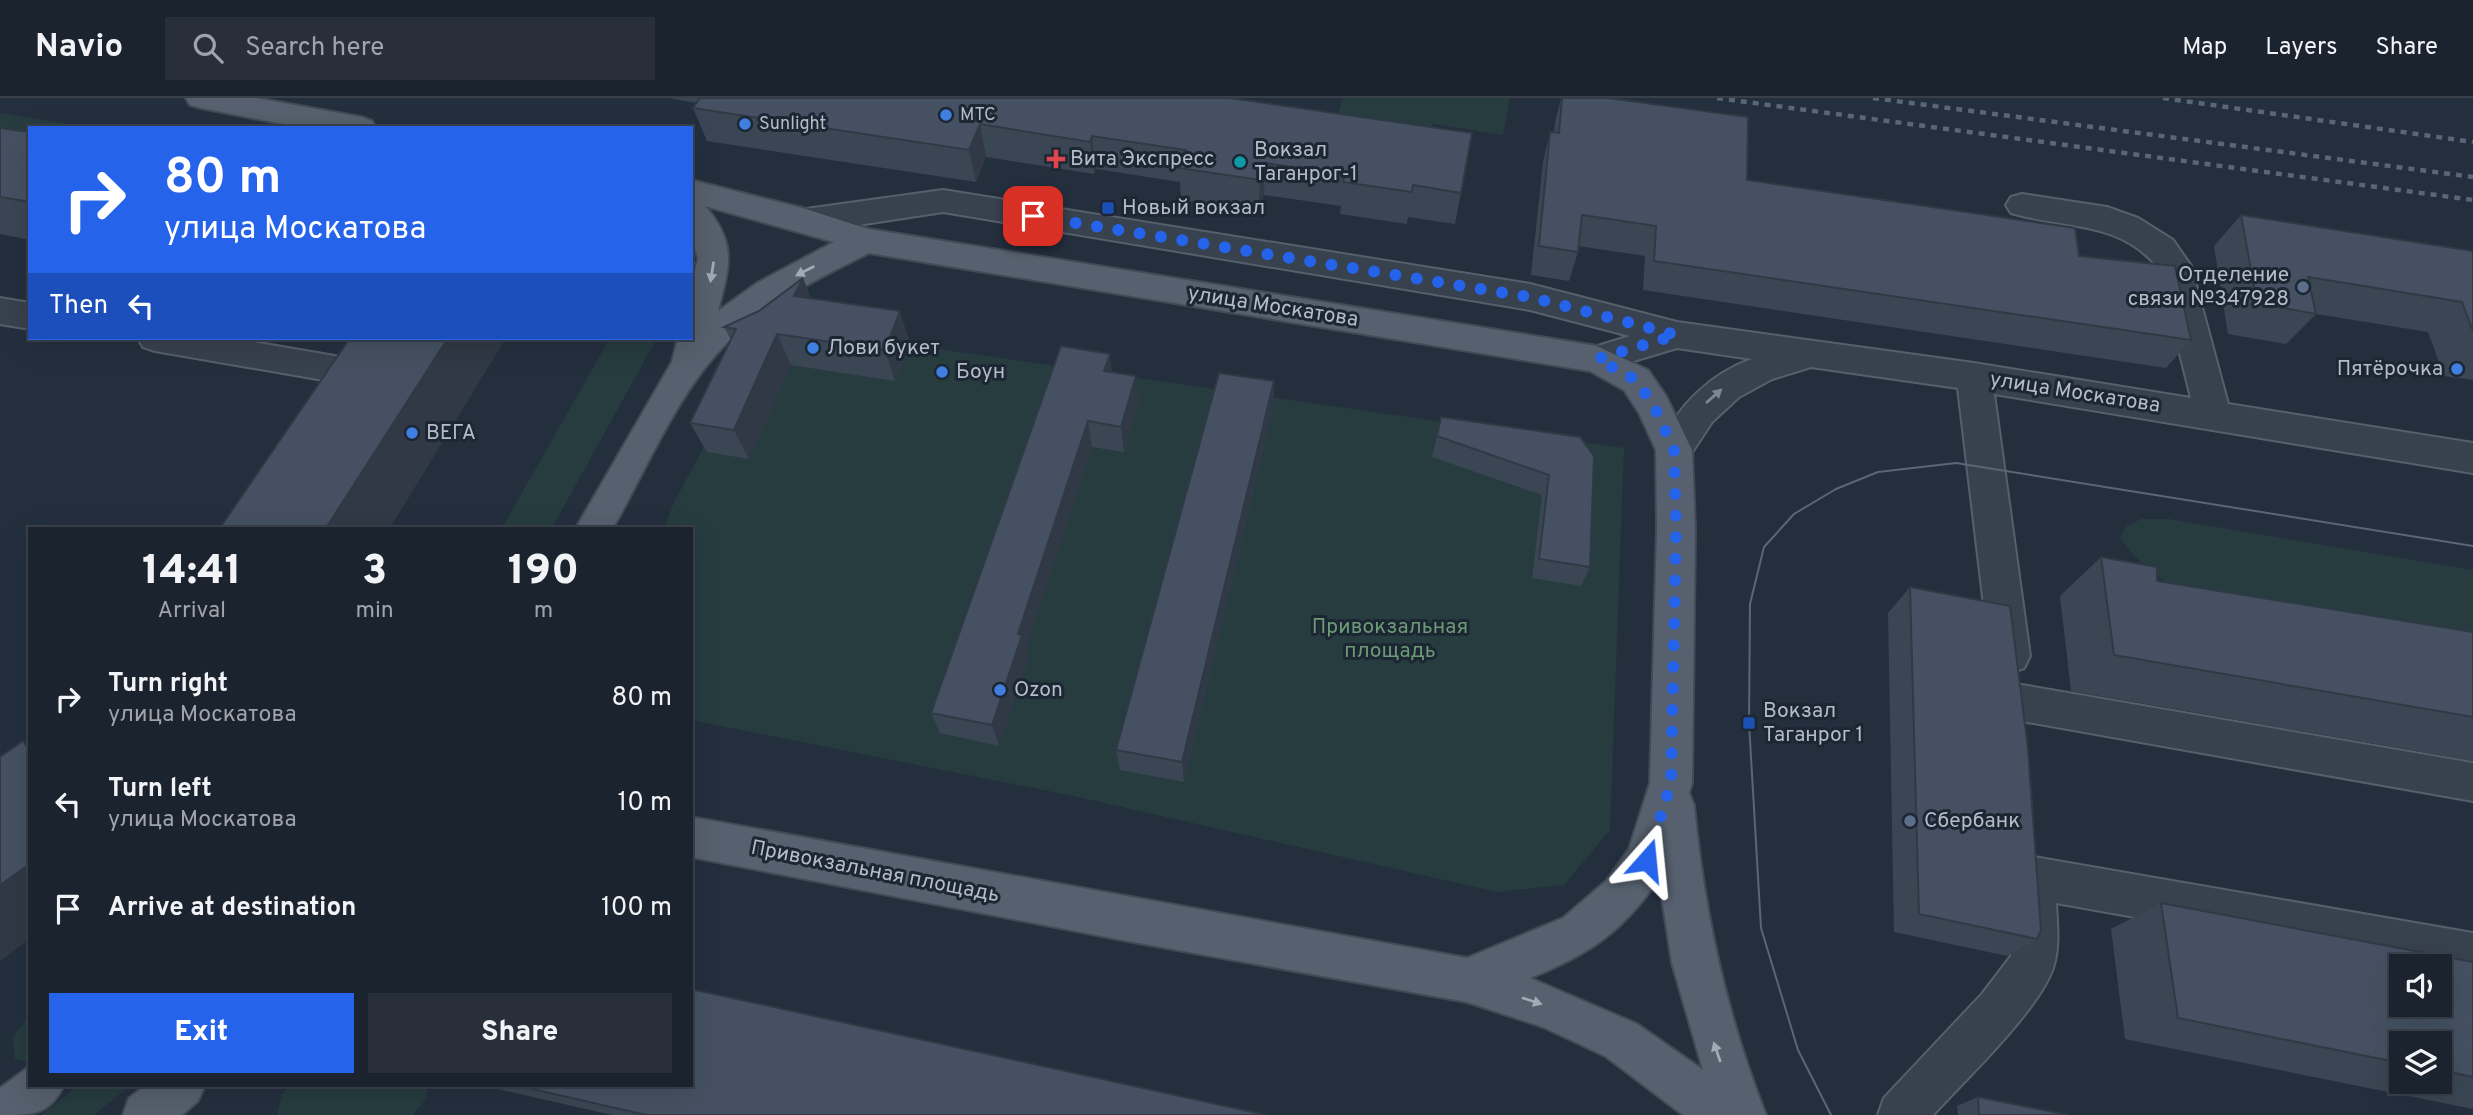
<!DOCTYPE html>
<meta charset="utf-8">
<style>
:root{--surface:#1b232e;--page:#282f3a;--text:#f1f3f6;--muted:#a0a4aa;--line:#39404a;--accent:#2563eb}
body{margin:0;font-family:Overpass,sans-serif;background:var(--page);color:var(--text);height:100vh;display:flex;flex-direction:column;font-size:26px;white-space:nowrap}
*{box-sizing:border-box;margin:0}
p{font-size:23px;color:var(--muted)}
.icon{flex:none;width:38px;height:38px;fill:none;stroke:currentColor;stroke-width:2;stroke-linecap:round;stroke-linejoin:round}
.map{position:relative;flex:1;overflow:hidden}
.panel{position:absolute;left:28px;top:429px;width:665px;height:560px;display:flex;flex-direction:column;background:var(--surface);border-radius:0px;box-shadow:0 7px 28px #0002,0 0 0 2px var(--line)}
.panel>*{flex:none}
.hud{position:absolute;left:28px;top:28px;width:665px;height:214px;border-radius:0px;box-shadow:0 7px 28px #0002,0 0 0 2px var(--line);background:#2563eb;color:#fff;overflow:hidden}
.controls{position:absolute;left:2389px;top:856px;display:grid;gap:14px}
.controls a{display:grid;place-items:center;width:63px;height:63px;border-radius:0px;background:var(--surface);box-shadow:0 7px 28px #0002,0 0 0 2px var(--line);font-size:35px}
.pin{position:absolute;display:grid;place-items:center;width:60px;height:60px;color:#fff;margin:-30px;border-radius:14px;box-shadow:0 4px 10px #0006}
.me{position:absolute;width:77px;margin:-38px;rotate:18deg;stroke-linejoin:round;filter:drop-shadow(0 0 5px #0008)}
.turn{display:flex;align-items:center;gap:24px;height:147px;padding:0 21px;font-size:32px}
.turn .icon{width:91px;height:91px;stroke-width:2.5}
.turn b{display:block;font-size:49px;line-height:60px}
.then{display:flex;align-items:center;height:66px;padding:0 21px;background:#0003;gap:14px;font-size:26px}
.eta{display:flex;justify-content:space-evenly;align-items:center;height:119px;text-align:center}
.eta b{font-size:42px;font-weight:800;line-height:49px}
.button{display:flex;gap:14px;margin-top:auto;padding:14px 21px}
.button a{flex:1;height:80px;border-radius:0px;background:var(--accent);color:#fff;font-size:28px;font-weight:800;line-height:80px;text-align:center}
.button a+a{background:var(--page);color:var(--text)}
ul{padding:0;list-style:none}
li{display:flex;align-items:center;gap:21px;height:105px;padding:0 21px}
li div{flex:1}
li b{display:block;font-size:26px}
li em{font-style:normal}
header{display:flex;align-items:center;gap:42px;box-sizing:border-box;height:98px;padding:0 35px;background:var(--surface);border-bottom:2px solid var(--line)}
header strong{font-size:33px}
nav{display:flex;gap:38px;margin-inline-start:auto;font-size:24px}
.search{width:490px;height:63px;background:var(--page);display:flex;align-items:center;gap:18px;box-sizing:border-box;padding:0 24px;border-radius:0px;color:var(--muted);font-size:26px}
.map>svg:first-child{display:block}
</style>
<header>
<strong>Navio</strong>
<div class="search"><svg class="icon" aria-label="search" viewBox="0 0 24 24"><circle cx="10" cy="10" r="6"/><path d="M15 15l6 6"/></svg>Search here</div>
<nav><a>Map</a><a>Layers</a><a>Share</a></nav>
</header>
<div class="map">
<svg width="2473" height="1017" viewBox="0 0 2473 1017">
<rect width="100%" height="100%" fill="#242f3e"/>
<g fill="#263c3f">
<path d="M1343 0H1510L1503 37 1433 26 1430 38 1336 24Z"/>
<path d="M0 15 91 30H30V63L0 57Z"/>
<path d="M799 231 1624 350 1610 732 1564 787 1497 794 1069 697 691 622V430H664L674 404 754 257Z"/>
<path d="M610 240H657L552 430H502Z"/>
<path d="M2141 421H2169L2473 472V568L2179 499C2162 477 2133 463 2120 439L2127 428Z"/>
<path d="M30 917V965L15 961 13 938Z"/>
<path d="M79 987H131L94 1017H41Z"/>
<path d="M289 987H428L426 1001 413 1017H277L282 996Z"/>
</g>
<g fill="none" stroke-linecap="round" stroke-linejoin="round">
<g stroke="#565f6c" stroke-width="4">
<g id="minor">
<path d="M943 92 1530 186 1677 224 1974 265 2191 300 2159 171C2121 122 2065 131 2011 115L2006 107 2011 99 2022 96 2107 109 2138 120 2173 142 2191 168 2228 306 2473 345V375L1994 296 2030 558 2024 570 2010 575 1996 570 1990 558 1958 290 1811 269 1772 281 1739 299 1712 324 1687 362 1674 367 1661 362 1656 352C1677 310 1707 277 1752 261L1677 250 1597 274 1585 270 1580 261 1585 252 1630 238 1530 212 943 114 806 135 795 131 790 123 795 115 806 111Z"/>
<path d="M0 200 30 205V231L0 226Z"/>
<path d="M138 240H230L352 261 364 264 369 274 364 284 352 287 155 253 143 249Z"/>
<path d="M2016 586 2473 665V703L2016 622 2002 617 1996 604 2002 591Z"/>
<path d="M2034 759 2473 835V879L2440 873V868H2411L2056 805C2057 827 2060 848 2053 870 2039 912 1965 982 1933 1017H1878L1884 1000 1982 896 2011 858 2013 780 2019 765Z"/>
</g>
</g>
<g stroke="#414a57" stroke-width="4">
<g id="major">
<path d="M186 0H256L361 19 372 23 376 30H304L201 10 190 7Z"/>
<path d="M691 82 806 111 868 131 1597 248 1648 272 1666 298 1692 352 1695 431 1692 685 1689 695 1694 707C1704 815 1726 916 1766 1017H1683L1605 958 1543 929 1467 904 1133 844 691 759V719L1467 860 1563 820 1606 783 1629 751 1650 685 1657 431 1656 352 1639 315 1624 292 1590 273 869 155C823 178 775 201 736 236 680 287 650 365 613 430H576L672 264 678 240H691V186L698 161 691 136ZM705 108 834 144 757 185 718 213C729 169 738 146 705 108ZM1659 781 1672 865 1703 972 1637 926 1530 880C1590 856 1622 834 1659 781Z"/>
<path d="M30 968V987H64C50 1017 33 1017 0 1017V990Z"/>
<path d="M146 987H205L198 1003 182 1017H123L129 1000Z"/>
</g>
</g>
<use href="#minor" fill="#38414e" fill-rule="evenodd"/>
<use href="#major" fill="#56606e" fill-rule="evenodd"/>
<path stroke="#5a6575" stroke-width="2" d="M1831 1017 1798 952 1761 830 1749 625 1750 506 1764 449 1794 416 1836 391 1878 374 1956 365 2473 448"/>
<g stroke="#5a6575" stroke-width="4.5" stroke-dasharray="6 6" stroke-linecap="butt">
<path d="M1717 0 2473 102"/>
<path d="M1873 0 2473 79"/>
<path d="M2163 0 2473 44"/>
</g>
</g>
<g fill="#3b4654" fill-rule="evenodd">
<path d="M669 0H1230L1472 35 1455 126 1408 119 1407 126 1340 116 1341 108 1264 97 1259 114 1181 102 1180 84 1096 71 1094 76 986 59 976 84 707 43 693 10 697 5Z"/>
<path d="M1561 0H1608L1747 82 2079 158 2191 242 2166 270 1643 192 1645 158 1578 148V154L1569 183 1531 177 1543 64 1550 34H1554L1555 24Z"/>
<path d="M0 30 30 34V142L0 136Z"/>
<path d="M2241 117 2473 153V282L2444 278 2428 234 2316 216 2286 246 2228 236 2214 148Z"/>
<path d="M803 180 811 201 910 245 895 283 791 267 749 361 707 354 690 325 731 242 724 229 759 213Z"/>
<path d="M1112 274 1139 304 1124 354 1092 349 1026 550 1029 559 999 648 940 635 931 615Z"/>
<path d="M1274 283 1273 310 1184 684 1120 672 1116 652Z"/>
<path d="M1437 338 1580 339 1590 469 1581 488 1532 480 1542 397 1432 359Z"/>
<path d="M2101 459 2157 483 2473 534V663L2071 593 2060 498Z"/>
<path d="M1910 489 2037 841 2007 858 1894 834 1888 515Z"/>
<path d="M2161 805 2473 864V1011L2125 941 2111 831ZM2401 945H2440V984H2401Z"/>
<path d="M481 987H691L1266 1017H612Z"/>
<path d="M1978 999 2068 1017H1958L1957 1008Z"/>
</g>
<g fill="#303945">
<path d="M980 26 986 59 976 84 969 52Z"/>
<path d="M1092 38 1096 71 1094 76 1090 44Z"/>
<path d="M1265 65 1264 97 1259 114 1260 82Z"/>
<path d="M803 180 815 211 794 198Z"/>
<path d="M900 213 910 245 895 283 885 252Z"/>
<path d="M777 236 791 267 749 361 734 332Z"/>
<path d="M448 240H506L390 430H326Z"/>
<path d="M1110 256 1113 283 1104 273Z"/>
<path d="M1136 278 1139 304 1124 354 1121 329Z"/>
<path d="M1274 283 1273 310 1184 684 1182 664Z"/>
<path d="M1088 323 1092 349 1026 550 1029 559 999 648 992 627 1018 536Z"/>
<path d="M30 766V841L0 863V787Z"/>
</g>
<g fill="#455162" stroke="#303945" stroke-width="2" fill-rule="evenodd">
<path d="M700 0H1230L1472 35 1461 95 1413 87 1412 94 1343 84 1345 77 1265 65 1260 82 1179 70 1186 52 1092 38 1090 44 980 26 969 52 693 10Z"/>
<path d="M1562 0H1608L1748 19 1747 82 2075 130 2079 158 2175 168 2191 242 1654 163 1656 128 1582 117 1578 154 1539 148 1550 34 1559 35Z"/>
<path d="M0 30 30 34V104L0 99Z"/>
<path d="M2241 117 2473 153V233L2462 204 2308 179 2316 216 2257 205Z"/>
<path d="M803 180 794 198 900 213 885 252 777 236 734 332 690 325 736 231 724 229 759 213Z"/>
<path d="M350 240H448L326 430H220Z"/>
<path d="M1061 248 1110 256 1104 273 1136 278 1121 329 1088 323 1018 536 1022 537 992 627 931 615Z"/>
<path d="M1219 275 1274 283 1182 664 1116 652Z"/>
<path d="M1441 319 1580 339 1594 358 1590 469 1539 461 1549 377 1437 338Z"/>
<path d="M2101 459 2157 469V483L2473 534V619L2114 557Z"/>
<path d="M1910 489 2010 508 2028 651 2041 832 2037 841 1919 816Z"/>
<path d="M23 643 30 653V766L0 787V659Z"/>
<path d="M2161 805 2473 864V979L2440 972V945H2401V965L2178 920ZM2401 868H2440V906H2401Z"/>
<path d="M691 891 1266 1017H646L515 987H691Z"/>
<path d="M1978 999 2068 1017H1979Z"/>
</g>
<defs><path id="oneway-solid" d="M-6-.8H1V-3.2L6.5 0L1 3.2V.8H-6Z" transform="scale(1.75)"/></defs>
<g fill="#a1aab7">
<use href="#oneway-solid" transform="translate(805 173) rotate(153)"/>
<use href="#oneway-solid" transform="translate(712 174) rotate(99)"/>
<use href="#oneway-solid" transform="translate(1532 903) rotate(18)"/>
<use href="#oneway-solid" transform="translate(1717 954) rotate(-109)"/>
</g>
<use fill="#7c8592" href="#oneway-solid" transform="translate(1714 298) rotate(-41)"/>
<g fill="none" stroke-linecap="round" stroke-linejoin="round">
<path stroke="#2563eb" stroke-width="12" stroke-dasharray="0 21.6" d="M1033 118 1530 199 1677 237 1597 261 1636 282 1654 308 1674 352 1676 432 1671 685 1647 762"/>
</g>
<g fill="#3f7fe0" stroke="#1d2633" stroke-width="2.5">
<circle cx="946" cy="17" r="7"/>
<circle cx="745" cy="26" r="7"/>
<circle cx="813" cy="250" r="7"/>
<circle cx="2457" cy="271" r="7"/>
<circle cx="942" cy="274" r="7"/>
<circle cx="412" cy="335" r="7"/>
<circle cx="1000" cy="592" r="7"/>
</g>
<path fill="#e0444e" stroke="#1d2633" stroke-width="2.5" d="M1052.5 50.5h7v7h7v7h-7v7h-7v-7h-7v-7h7z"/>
<circle fill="#0f9aa8" stroke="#1d2633" stroke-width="2.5" cx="1240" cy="64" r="7"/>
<g fill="#1a4fb4" stroke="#1d2633" stroke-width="2.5">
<rect x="1101" y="103" width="14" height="14" rx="3.5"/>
<rect x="1742" y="618" width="14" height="14" rx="3.5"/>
</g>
<g fill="#5c6f8a" stroke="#1d2633" stroke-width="2.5">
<circle cx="2303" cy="189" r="7"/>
<circle cx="1910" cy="723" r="7"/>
</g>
<g text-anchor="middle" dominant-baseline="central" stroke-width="6" stroke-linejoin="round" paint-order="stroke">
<g font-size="18" fill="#b4bcc9" stroke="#1d2633" text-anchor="start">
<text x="960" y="17">МТС</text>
<text x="759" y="26">Sunlight</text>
</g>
<g font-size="21" fill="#b4bcc9" stroke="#1d2633" text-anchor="start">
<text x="1254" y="52">Вокзал<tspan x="1254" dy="24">Таганрог-1</tspan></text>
<text x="1070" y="61">Вита Экспресс</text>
<text x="1122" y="110">Новый вокзал</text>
<text x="2289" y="177" text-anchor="end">Отделение<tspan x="2289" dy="24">связи №347928</tspan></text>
<text x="827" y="250">Лови букет</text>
<text x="2443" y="271" text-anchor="end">Пятёрочка</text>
<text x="956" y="274">Боун</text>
<text x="426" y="335">ВЕГА</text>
<text x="1014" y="592">Ozon</text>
<text x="1763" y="613">Вокзал<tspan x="1763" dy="24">Таганрог 1</tspan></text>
<text x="1924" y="723">Сбербанк</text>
</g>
<g font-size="21" fill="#b4bcc9" stroke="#1d2633">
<text transform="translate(1273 209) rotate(9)">улица Москатова</text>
<text transform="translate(2075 295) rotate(9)">улица Москатова</text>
<text transform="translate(875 774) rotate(11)">Привокзальная площадь</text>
</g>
<g font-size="21" fill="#6b9a76" stroke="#1d2633">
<text x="1390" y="529">Привокзальная<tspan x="1390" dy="24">площадь</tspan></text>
</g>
</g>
</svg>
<div class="controls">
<a><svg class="icon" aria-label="sound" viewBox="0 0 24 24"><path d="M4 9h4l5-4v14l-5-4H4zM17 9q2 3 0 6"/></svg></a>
<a><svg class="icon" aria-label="layers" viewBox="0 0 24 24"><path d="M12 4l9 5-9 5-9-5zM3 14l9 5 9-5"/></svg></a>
</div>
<div class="pin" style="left:1033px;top:118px;background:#d93025"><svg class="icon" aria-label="arrive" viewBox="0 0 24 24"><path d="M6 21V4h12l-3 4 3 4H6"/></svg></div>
<svg class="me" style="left:1647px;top:762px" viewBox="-20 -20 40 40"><path d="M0-17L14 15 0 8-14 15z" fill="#2563eb" stroke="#fff" stroke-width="4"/></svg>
<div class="hud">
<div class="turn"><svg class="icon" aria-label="right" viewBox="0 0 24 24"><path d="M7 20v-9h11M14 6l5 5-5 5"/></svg><div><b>80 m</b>улица Москатова</div></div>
<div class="then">Then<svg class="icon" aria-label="left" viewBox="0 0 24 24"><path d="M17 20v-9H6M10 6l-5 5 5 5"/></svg></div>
</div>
<section class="panel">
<div class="eta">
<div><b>14:41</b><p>Arrival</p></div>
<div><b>3</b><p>min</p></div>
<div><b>190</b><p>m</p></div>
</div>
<ul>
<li><svg class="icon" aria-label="right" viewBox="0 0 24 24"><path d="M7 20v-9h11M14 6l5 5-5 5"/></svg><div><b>Turn right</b><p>улица Москатова</p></div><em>80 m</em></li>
<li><svg class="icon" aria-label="left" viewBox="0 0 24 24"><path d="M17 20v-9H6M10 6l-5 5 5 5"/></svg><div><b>Turn left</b><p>улица Москатова</p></div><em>10 m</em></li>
<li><svg class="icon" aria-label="arrive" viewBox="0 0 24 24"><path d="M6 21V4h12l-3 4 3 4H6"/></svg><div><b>Arrive at destination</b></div><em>100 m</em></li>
</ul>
<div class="button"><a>Exit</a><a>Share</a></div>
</section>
</div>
